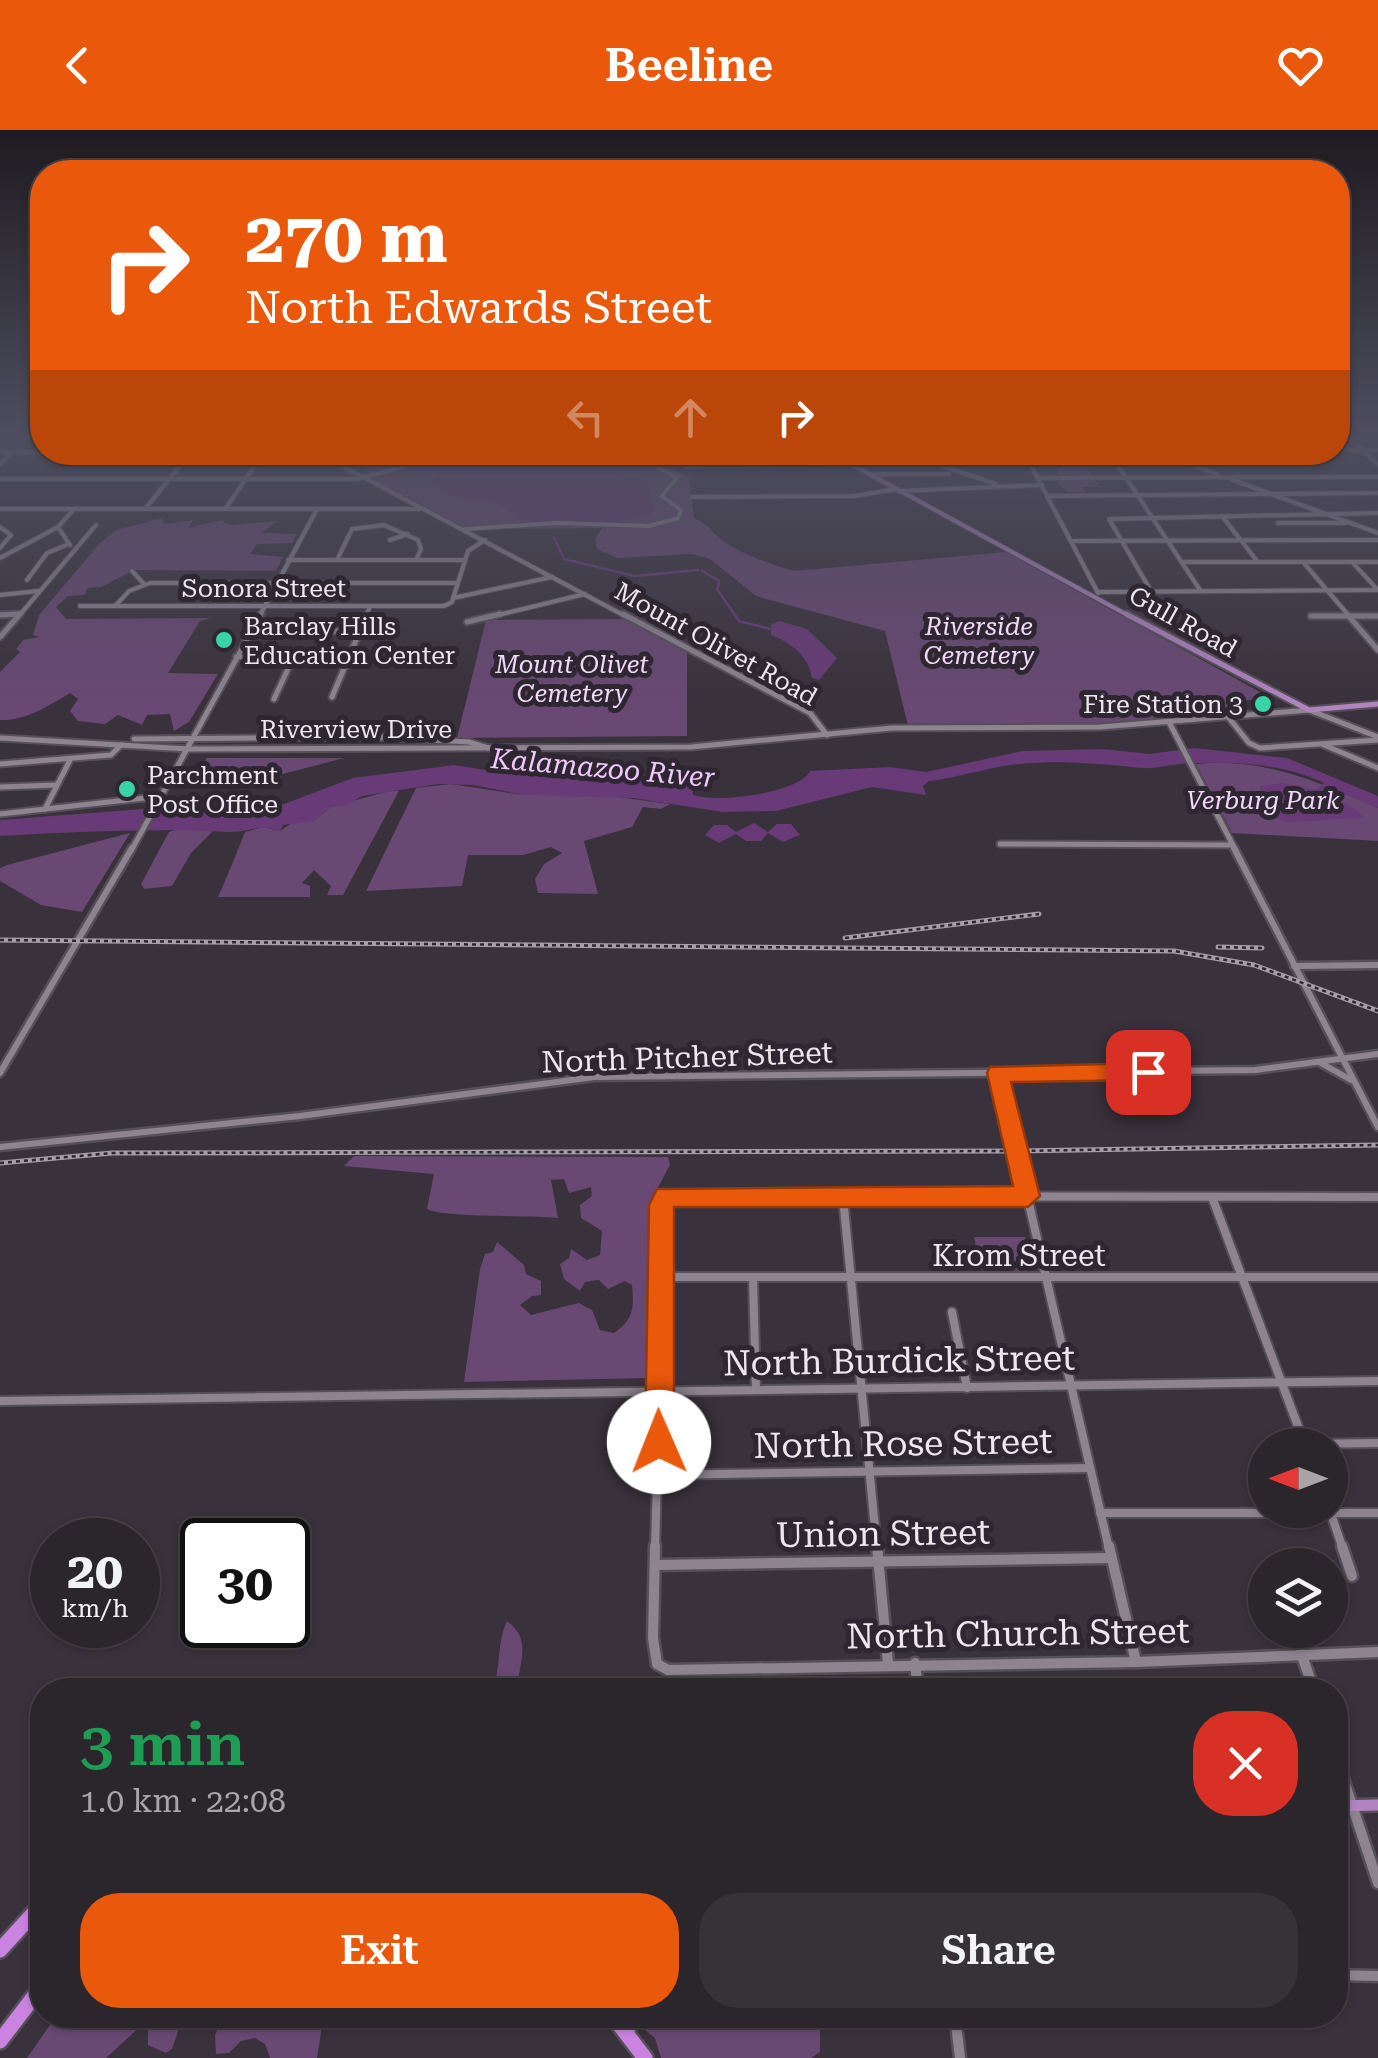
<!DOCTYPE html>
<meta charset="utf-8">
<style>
:root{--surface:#2b252c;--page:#373138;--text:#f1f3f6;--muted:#a6a5a9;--line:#474248;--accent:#ea580c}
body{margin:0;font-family:"Roboto Serif",serif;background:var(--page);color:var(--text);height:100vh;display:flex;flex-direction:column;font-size:38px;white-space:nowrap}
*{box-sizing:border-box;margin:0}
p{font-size:32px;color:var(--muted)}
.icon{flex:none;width:55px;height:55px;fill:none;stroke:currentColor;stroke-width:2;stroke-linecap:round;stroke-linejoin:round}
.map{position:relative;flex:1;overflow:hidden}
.sheet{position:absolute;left:30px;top:1548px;width:1318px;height:350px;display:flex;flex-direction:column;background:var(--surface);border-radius:40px;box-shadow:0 2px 8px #0004,0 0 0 2px var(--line)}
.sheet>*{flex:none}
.hud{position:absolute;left:30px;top:30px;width:1320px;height:305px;border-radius:40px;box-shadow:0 2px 8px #0004,0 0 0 2px var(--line);background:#ea580c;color:#fff;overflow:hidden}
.needle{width:65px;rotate:270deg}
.fabs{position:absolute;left:1248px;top:1298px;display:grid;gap:20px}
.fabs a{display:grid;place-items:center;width:100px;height:100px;border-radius:50%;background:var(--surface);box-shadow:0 2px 8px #0004,0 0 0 2px var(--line);font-size:50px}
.speed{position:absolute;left:30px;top:1388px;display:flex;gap:20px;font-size:50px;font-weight:700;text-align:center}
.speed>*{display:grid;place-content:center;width:130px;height:130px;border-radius:50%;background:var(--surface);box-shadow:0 2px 8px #0004,0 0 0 2px var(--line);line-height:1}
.speed small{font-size:25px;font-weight:400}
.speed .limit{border:5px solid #111;border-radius:15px;background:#fff;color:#111}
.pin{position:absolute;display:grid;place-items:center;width:85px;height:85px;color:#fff;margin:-42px;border-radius:20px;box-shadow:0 5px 15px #0006}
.me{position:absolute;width:110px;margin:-55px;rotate:359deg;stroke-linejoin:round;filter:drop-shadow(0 0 8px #0008)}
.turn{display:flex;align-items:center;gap:35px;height:210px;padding:0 50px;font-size:45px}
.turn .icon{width:130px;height:130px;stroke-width:2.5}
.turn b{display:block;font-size:70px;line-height:85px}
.lanes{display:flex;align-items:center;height:95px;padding:0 50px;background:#0003;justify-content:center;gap:50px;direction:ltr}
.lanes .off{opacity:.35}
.round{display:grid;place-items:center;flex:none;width:105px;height:105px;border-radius:40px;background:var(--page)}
.summary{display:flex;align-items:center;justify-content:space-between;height:170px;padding:0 50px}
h1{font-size:60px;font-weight:600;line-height:75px;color:#1e9e55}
.action{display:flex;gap:20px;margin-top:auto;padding:20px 50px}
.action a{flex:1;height:115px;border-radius:40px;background:var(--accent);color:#fff;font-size:40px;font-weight:600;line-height:115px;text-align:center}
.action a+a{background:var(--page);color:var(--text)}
header{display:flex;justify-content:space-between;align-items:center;height:130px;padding:0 50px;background:var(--accent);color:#fff;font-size:45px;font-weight:600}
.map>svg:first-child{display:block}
</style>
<header><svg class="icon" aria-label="back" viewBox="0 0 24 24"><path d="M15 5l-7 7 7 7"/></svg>Beeline<svg class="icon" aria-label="heart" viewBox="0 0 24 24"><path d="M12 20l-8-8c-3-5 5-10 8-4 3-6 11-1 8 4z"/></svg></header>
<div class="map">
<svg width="1378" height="1928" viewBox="0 0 1378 1928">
<rect width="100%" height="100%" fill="#39313b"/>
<g fill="#694873">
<path d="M383 323H646L658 334 689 347 694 388C709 394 713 405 726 413 744 425 772 435 794 441L1006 422 1269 567 1236 572 1251 582 1108 595 908 596 885 501 756 466 710 429 692 424 618 428 597 419 595 409 602 398 464 399 359 346 383 328Z"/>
<path d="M1048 323H1076L1100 357H1083L1086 363 1068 362 1058 354V338Z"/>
<path d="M162 388 163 394 194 390 188 398 222 390 229 395 277 391 262 403 297 404 292 413 257 414 250 424 283 427 276 441 134 440 101 457 87 458 85 465 68 466 56 477 66 489 211 488 200 491 168 543 218 544 189 592 174 601 170 584 147 585 142 595 118 585 105 594 78 591 70 581 78 569 70 563C48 576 26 591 0 590V542L20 522 16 519 23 510 39 507 33 505 39 485 99 414 116 400Z"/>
<path d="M631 489 687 520V606L457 608 486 490Z"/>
<path d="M206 628H344L241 655 203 648Z"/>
<path d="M1196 634C1263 627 1318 652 1378 678V711L1232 703Z"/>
<path d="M451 654 523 665 595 664 670 674 661 679 643 677 632 697 584 711 598 764 538 763 535 749 544 734 562 723 551 717 523 725H468L462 756 366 761 416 658Z"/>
<path d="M389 661H399L343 765H327L331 756 314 740 302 753 310 756V767H218C229 742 236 725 245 702L263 697 280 701 295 691H313L331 677Z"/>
<path d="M182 697 213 701 191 723 172 756 144 759 141 754 169 702Z"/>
<path d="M130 703 82 782 41 775 0 751V738L7 735Z"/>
<path d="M354 1026 668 1027 670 1035 655 1063 647 1248 464 1252 480 1139 485 1124 493 1122 497 1112 524 1135 526 1144 541 1151V1165L532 1166 520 1175 531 1185 579 1173 592 1180 600 1200 614 1203C634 1189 634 1178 632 1155L625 1151 608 1159 599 1150 585 1152 580 1161 564 1149 560 1134 569 1128 571 1119 587 1130 600 1125 602 1101 581 1088 580 1075 592 1066 591 1057 569 1063 564 1049 551 1050 558 1088C530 1085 444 1088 427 1079L434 1044 344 1036Z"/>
<path d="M974 1107H1025L1033 1141 981 1140Z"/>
<path d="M507 1491C534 1511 517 1534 518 1560H492C502 1537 496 1514 507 1491Z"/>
<path d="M57 1885H184L172 1919 166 1923 148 1915V1901L143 1894 106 1928H27Z"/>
<path d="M223 1885H329L322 1896 317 1928H270L265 1914 255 1908 241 1911 229 1923 216 1924 215 1905Z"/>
<path d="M644 1885H820V1922L811 1928H661L655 1908 645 1900Z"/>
</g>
<g fill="#693a78">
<path d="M470 323H629L623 329 605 333 609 340 647 353 656 381C640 396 556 394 532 392 517 390 511 379 498 374 468 364 462 376 432 352L445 335Z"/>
<path d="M779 491 807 499 837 528 819 550 812 548C809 526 790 512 771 505V495Z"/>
<path d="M1194 618 1287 628 1378 666V678L1334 659 1329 663C1338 676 1356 672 1363 688L1288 692 1262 682 1260 656 1282 653 1316 660 1324 653C1281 632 1227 631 1180 634 1167 635 1154 639 1141 638 1101 634 1060 630 1019 634 988 637 959 648 929 651L923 656 926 665 872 657 776 681 723 682 633 668 523 665 474 655 438 654 362 666 348 675 331 677 313 691 283 695 280 702C266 692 246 703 228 702 153 698 76 702 0 706V690L181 676 226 686 255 685 353 648 454 635 518 645H651L692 654 693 665C718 674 801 662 810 641L890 637 926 642 1023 621 1102 619 1150 624Z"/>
<path d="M754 693 768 702 777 694H791L800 705 783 712 768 703 761 711H746L736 704 719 713 705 705 714 695H727L736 702Z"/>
</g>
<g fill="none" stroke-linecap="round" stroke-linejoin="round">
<g stroke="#693a78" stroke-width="2.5">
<path d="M554 408 564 429 635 446 698 440"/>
<path d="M702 441 719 451 718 457"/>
<path d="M717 459 739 491 770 499"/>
</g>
<g stroke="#554f57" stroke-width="6">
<g id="minor-far4">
<path d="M1346 305 1378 334"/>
<path d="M1338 320H1378"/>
<path d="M0 322H42"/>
<path d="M316 322 627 487"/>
<path d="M901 322 996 354"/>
<path d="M1024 322 1098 463"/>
<path d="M1109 322 1200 460"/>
<path d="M1158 322 1217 344"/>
<path d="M411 329 440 325 424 327"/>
<path d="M1029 331H1053"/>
<path d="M1086 331 1172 330"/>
<path d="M848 332 986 328"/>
<path d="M0 334 13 322"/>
<path d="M686 336 850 334"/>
<path d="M869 344H949"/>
<path d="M1038 348 1378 347"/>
<path d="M0 349H357L410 335 400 322"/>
<path d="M1233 350 1378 403"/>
<path d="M899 361 1042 355"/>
<path d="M1047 366 1378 363"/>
<path d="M692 367 854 366 897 359"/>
<path d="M146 378 191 322"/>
<path d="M226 378 264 322"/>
<path d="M0 379H419"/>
<path d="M1222 386 1257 431"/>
<path d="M1278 393H1345"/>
<path d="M0 397 11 405 0 418"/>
<path d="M465 399 557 393 649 396 678 388 681 380 662 366 677 348 631 322"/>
<path d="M390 410 408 404"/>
<path d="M1072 411 1378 410"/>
<path d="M70 415 58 397 74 379"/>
<path d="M0 428 58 397"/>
<path d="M288 430H465"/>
<path d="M337 430 352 399 384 395 418 410 421 419 416 430"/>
<path d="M1182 432H1378"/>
<path d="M1303 432 1350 487"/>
<path d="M1352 432 1377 459"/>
<path d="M132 441 144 454"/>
<path d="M27 450 47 423 69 414"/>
<path d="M1151 461 1109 389 1378 383"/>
<path d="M1100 462 1378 460"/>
<path d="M0 465 38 461"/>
<path d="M453 468 552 447"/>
<path d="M116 475 129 461 150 453H457"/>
<path d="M80 476H444L452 472 468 421 485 410"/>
<path d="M0 485 19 484"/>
<path d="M1311 486H1378"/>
<path d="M18 487 96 395"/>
<path d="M259 487 317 379"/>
<path d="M366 487 370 476"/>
<path d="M490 487 585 464"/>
</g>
</g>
<g stroke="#554f57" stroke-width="9">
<g id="minor-far3">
<path d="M623 484 810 583 827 605"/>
<path d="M1347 484 1378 520"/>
<path d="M0 485 18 484"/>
<path d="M1311 486H1378"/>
<path d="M467 492 500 484"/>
<path d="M249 501H359"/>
<path d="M0 507 20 484"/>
<path d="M236 527 349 526"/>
<path d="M332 567 367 484"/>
<path d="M274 569 294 526"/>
<path d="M1229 588 1249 613 1260 618 1378 610"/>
<path d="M1169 592 1236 721"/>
<path d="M0 608 188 619 691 617 892 598 1100 597 1309 580 1378 607"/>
<path d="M134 609 379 607 469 612 488 618"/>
<path d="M1324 615 1378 638"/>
<path d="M0 634 111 625 121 615"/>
<path d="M0 657 57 655"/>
<path d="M45 679 70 630"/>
<path d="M0 684 163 666"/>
<path d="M1000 714 1232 715"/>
<path d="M131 721 261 484"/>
</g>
</g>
<g stroke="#554f57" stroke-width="11">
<g id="minor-far2">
<path d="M1234 718 1378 997"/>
<path d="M1294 836 1378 835"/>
<path d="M1319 932 1351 950"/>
<path d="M0 943 132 718"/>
<path d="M998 943 1017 1025"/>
<path d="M0 1017 300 986 594 947 1255 940 1378 924"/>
</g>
</g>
<g stroke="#554f57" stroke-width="12">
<g id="minor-far1">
<path d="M1017 1022 1109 1419"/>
<path d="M843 1067 877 1419"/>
<path d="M1212 1067 1305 1315"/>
<path d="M661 1147H1378"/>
<path d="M753 1147 756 1260"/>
<path d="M952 1182 967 1258"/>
<path d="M0 1271 1378 1251"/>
<path d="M1305 1314 1378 1313"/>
<path d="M658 1345 1090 1338"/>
<path d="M1330 1381 1343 1419"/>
<path d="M1100 1383H1378"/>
<path d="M655 1419 665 1066 1378 1067"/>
</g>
</g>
<g stroke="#554f57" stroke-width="15">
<g id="minor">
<path d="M655 1416 653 1508 657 1534 668 1540 1136 1532 1378 1522"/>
<path d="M877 1416 888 1533"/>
<path d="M1109 1416 1136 1532"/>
<path d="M1342 1416 1352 1446"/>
<path d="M656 1435 1111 1428"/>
<path d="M1301 1523 1314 1560"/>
<path d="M915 1533 918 1560"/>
<path d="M1335 1624 1378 1753"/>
<path d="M1335 1845 1378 1846"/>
<path d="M955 1885 960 1928"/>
<path d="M630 1904 631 1885"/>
</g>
</g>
<g stroke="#554f57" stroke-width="6">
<path id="major-far2" d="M829 322 1131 487"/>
</g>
<g stroke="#554f57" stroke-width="9">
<path id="major-far1" d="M1126 484 1309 580 1378 574"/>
</g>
<g stroke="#554f57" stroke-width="16">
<path id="major" d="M1335 1676 1378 1675"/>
</g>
<g stroke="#554f57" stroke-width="20">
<g id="highway">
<path d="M0 1820 42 1774"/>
<path d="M612 1885 645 1928"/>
<path d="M0 1911 42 1856"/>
</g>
</g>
<use href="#minor-far4" stroke="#8d8490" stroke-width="4"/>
<use href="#minor-far3" stroke="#8d8490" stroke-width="5"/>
<use href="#minor-far2" stroke="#8d8490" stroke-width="6"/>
<use href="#minor-far1" stroke="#8d8490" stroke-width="8"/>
<use href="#minor" stroke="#8d8490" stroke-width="10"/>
<use href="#major-far2" stroke="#b283c1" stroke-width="4"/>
<use href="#major-far1" stroke="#b283c1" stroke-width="5"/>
<use href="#major" stroke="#b283c1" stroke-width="11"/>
<use href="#highway" stroke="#cb83e2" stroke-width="15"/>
<g stroke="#a49ea6" stroke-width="5">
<g id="rail">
<path d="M845 808 1039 784"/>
<path d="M0 810 1174 821 1254 835 1378 881"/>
<path d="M1218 817 1262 818"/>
<path d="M0 1033 112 1023 1017 1021 1378 1015"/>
</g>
</g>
<use href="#rail" stroke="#2e2731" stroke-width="2.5" stroke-dasharray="4" stroke-linecap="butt"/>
</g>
<linearGradient id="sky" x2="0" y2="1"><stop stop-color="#1f1b20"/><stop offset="0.53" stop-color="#4e4e60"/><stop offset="1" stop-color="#4e4e60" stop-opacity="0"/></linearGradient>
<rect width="1378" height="575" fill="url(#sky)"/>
<path fill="#ea580c" stroke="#983908" stroke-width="2.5" d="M1148 933 1159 942 1148 950 1011 952 1040 1066 1028 1077H674V1312L669 1322 659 1326 649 1322 645 1312 649 1075 657 1059 1013 1056 987 943 990 937Z"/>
<g fill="#39d4a5" stroke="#2e2731" stroke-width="4">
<circle cx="224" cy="510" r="10"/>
<circle cx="1263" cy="574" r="10"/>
<circle cx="127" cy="659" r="10"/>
</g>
<g text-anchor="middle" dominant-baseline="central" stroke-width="10" stroke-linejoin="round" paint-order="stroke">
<g font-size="25" fill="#ede8ee" stroke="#2e2731">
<text x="264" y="458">Sonora Street</text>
<text transform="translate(1183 492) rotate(29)">Gull Road</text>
<text transform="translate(716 514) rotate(29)">Mount Olivet Road</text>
<text x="356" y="599">Riverview Drive</text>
</g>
<g font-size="25" fill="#ede8ee" stroke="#2e2731" text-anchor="start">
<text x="244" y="496">Barclay Hills<tspan x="244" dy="29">Education Center</tspan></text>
<text x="1243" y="574" text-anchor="end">Fire Station 3</text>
<text x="147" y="645">Parchment<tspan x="147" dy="29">Post Office</tspan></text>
</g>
<g font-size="25" font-style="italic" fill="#f3d8fc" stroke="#2e2731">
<text x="979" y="496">Riverside<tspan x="979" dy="29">Cemetery</tspan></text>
<text x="572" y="534">Mount Olivet<tspan x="572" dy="29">Cemetery</tspan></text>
<text x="1263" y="670">Verburg Park</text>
</g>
<g font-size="28" font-style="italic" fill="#f1c9fe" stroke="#2e2731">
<text transform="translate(603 638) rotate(5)">Kalamazoo River</text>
</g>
<g font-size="30" fill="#ede8ee" stroke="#2e2731">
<text transform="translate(687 927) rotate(-2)">North Pitcher Street</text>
<text x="1019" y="1125">Krom Street</text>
</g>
<g font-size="35" fill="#ede8ee" stroke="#2e2731">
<text transform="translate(899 1231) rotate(-1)">North Burdick Street</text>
<text transform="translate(903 1314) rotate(-1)">North Rose Street</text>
<text transform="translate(883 1404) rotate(-1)">Union Street</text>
<text transform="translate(1018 1504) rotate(-1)">North Church Street</text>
</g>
</g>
</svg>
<div class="fabs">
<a><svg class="needle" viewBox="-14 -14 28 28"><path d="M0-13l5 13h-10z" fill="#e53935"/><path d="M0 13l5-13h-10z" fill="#a6a5a9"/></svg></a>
<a><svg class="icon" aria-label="layers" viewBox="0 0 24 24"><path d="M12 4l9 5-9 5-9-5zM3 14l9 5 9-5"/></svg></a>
</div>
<div class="speed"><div>20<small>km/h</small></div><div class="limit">30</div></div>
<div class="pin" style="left:1148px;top:942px;background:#d93025"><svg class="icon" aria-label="arrive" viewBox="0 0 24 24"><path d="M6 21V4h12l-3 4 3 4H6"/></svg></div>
<svg class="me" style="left:659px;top:1312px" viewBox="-20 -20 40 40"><circle r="19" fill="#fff"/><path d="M0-13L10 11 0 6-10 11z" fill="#ea580c"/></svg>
<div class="hud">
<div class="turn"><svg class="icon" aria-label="right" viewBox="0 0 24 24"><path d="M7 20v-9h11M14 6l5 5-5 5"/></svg><div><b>270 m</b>North Edwards Street</div></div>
<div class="lanes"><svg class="icon off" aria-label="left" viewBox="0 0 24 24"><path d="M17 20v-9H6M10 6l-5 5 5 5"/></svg><svg class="icon off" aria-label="ahead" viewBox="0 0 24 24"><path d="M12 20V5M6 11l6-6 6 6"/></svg><svg class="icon" aria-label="right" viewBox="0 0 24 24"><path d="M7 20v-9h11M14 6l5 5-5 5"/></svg></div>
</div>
<section class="sheet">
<div class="summary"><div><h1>3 min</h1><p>1.0 km · 22:08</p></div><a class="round" style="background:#d93025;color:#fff"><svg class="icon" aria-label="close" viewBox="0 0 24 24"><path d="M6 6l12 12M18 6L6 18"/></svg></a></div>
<div class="action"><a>Exit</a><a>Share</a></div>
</section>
</div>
